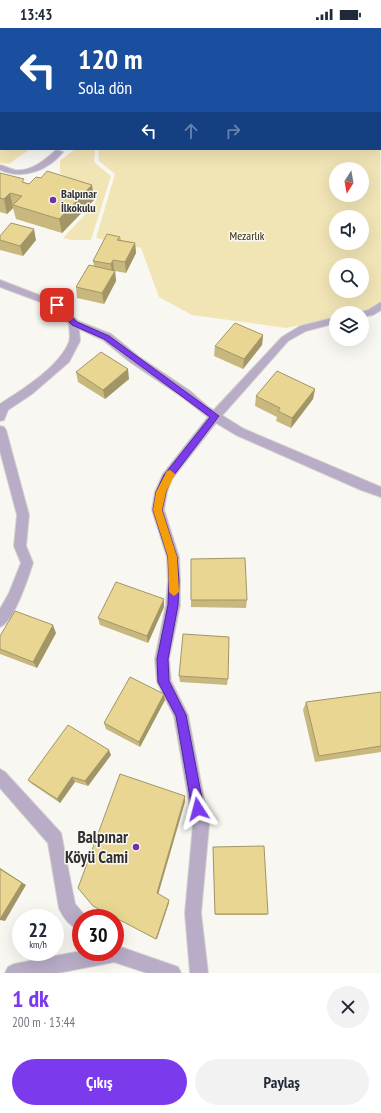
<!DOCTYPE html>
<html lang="tr">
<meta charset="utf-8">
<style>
:root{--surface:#fff;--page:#f2f2f3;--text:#1f2937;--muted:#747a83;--accent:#7c3aed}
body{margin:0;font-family:"PT Sans Narrow",sans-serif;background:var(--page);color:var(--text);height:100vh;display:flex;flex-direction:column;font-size:15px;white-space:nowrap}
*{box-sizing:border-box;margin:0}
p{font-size:13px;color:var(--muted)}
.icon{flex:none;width:22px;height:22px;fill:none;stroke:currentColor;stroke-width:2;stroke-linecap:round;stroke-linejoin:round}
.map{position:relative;height:945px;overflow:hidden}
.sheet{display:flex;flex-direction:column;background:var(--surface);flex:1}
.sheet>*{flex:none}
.banner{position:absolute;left:0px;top:0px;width:381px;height:122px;box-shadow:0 4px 16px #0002;background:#1a4fa0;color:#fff;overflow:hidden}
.needle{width:26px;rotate:191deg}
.fabs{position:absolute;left:329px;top:134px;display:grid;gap:8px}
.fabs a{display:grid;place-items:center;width:40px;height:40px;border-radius:50%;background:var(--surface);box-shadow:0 4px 16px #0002;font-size:20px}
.speed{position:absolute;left:12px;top:881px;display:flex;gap:8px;font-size:20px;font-weight:700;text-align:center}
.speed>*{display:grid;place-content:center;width:52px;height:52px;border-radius:50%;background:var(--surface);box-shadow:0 4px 16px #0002;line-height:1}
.speed small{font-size:10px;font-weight:400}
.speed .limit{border:6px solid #d22;background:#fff;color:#111}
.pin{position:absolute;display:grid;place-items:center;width:34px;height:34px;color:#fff;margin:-17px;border-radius:8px;box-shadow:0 2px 6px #0006}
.me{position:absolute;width:44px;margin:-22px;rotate:351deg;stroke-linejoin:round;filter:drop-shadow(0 0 3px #0008)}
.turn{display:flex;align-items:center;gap:14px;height:84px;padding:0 12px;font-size:18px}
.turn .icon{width:52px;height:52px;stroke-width:2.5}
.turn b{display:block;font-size:28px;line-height:34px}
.lanes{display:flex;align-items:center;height:38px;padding:0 12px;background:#0003;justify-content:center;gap:20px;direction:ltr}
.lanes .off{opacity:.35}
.round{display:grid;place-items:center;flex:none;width:42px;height:42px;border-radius:21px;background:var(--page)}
.overview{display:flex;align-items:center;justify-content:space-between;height:68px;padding:0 12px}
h1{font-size:24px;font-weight:600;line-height:30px;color:var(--accent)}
.button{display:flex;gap:8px;margin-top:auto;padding:8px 12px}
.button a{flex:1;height:46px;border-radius:24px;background:var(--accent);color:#fff;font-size:16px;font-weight:600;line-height:46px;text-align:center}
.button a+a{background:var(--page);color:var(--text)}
.status{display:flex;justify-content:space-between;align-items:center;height:28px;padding:0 20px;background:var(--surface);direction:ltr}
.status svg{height:11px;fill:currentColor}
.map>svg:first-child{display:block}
</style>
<div class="status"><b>13:43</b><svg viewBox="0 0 49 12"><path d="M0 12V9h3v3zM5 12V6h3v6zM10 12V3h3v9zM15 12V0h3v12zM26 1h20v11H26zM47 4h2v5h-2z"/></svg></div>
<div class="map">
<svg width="381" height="945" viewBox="0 0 381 945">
<rect width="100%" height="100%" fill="#f8f7f2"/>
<g fill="#f1e5b6" fill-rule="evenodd">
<path d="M380 71 381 273C369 287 354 285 336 285V289L286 300 192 287 159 269 141 220 96 210 115 146 99 133 98 121H380ZM336 141H362V167H336ZM336 189H362V215H336ZM336 237H362V263H336Z"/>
<path d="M30 121 9 136 0 135V122Z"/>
<path d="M75 121H95L94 134 111 148 91 212H72L63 210 95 176 97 164 88 159 73 155 60 145V133Z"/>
</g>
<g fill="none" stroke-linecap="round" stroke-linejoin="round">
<g stroke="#d4d3cf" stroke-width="2">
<g id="lane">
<rect x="380" y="65" width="1" height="4"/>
<path d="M56 122 63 124C47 143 23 152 0 142V137C5 138 10 141 15 142 31 144 45 132 56 122Z"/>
<path d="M381 274V282L373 287 362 289V285H358L368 282Z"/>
<path d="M336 289V295L306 303 288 313 219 391H211L210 388 211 385 282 309 300 298Z"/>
</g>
</g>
<g stroke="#d4d3cf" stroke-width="2">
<g id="street">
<rect x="0" y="104" width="1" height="4"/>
<path d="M0 252 60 275 78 293 111 306 138 328 190 363 207 378 244 401 381 459V469L361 462 236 407 216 395 172 451 167 464 164 482 179 529 180 552V577L169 631 171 653 188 687 209 797 201 885 208 945H190L185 885 193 797 174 688 157 654 155 631 166 577 168 552 167 529 152 482 155 464 163 446 208 389 182 369 130 334 103 312 79 301 80 313 69 334 32 366 8 382 4 392 0 393V376C22 362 59 339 69 314 71 309 69 301 69 296L54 279 0 259Z"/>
<path d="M0 398 4 399 6 402 29 487 26 518 33 535C28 550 14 594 0 599V581L9 565 21 535 14 518 17 487 0 423Z"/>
<path d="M0 741 5 744 61 805 75 876 87 890H81V903C71 899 63 890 59 880L48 815 0 760Z"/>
<path d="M115 917 178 939 181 945H147L114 934 58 945H5L8 939 14 936 81 923 115 924Z"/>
</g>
</g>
<use href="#lane" fill="#b8acc7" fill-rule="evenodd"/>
<use href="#street" fill="#b8acc7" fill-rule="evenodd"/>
</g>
<g fill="#c8b87e">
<path d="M0 145 29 156 92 157 94 172 62 205 16 191 13 180 7 186 0 184Z"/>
<path d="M0 208 36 212 23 228 0 222Z"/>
<path d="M120 209 121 212 135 215 136 225 126 245 115 243 116 253 104 276 77 270 76 259 94 238 93 233Z"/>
<path d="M263 307 262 317 243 341 214 328 215 318Z"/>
<path d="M76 344 129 351 105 371 78 354Z"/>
<path d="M315 361 313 371 291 400 276 393 277 389 255 378 256 368Z"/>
<path d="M191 531 247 572 246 580 191 579Z"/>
<path d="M164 571V579L148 615 100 597 98 590Z"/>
<path d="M56 605 37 640 0 626V608Z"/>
<path d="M179 648 228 651 227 657 180 654Z"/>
<path d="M381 664V724L315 734 303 682 306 674Z"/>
<path d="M164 666 165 672 140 719 106 701 104 695Z"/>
<path d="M111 727 88 758 75 754 60 775 32 756 28 752Z"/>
<path d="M213 819 268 886 266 887H215L213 822Z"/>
</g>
<g fill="#a29666">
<path d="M92 157 94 172 62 205 59 191Z"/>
<path d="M10 165 13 180 7 186 4 171Z"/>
<path d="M34 201 36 212 23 228 20 218Z"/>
<path d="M135 215 136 225 126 245 125 234Z"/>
<path d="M113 232 114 242 112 246 111 236Z"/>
<path d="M115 243 116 253 104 276 102 265Z"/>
<path d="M263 307 262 317 243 341 244 331Z"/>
<path d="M128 341 129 351 105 371 103 362Z"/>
<path d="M315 361 313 371 291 400 292 390Z"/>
<path d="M164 571V579L148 615 147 608Z"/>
<path d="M53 597 56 605 37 640 33 634Z"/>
<path d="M164 666 165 672 140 719 139 714Z"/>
<path d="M109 722 111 727 88 758 85 753Z"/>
<path d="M72 749 75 754 60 775 57 771Z"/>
<path d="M185 768V774L158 867 157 865Z"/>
<path d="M0 840 26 857 5 893 0 892Z"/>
<path d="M169 872V875L157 911H156Z"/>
</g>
<g fill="#e8d692" stroke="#a29666">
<path d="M47 143 92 157 59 191 13 177 22 168 10 165 4 171 0 170V145L24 151 22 154 29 156 36 149 41 150Z"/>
<path d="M11 195 34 201 20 218 0 212V208Z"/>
<path d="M107 206 120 209 117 212 135 215 125 234 113 232 111 236 93 233Z"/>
<path d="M89 237 115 243 102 265 76 259Z"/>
<path d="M235 295 263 307 244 331 215 318Z"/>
<path d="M101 324 128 341 103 362 76 344Z"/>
<path d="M277 343 315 361 292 390 278 383 280 380 256 368Z"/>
<path d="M245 530 247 572H191V531Z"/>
<path d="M116 554 164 571 147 608 98 590Z"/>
<path d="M15 583 53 597 33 634 0 621V608Z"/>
<path d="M183 606 229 609 228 651 179 648Z"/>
<path d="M130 649 164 666 139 714 104 695Z"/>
<path d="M381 664V718L319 728 306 674Z"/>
<path d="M68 697 109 722 85 753 72 749 57 771 28 752Z"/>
<path d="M120 746 185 768 157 865 169 872 156 911 93 878 78 860Z"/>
<path d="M264 818 268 886H215L213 819Z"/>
<path d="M0 841 22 855 0 891Z"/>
</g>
<path fill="#7c3aed" stroke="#51269a" d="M57 274 77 294 109 308 219 388 171 451 166 464 162 482 177 529 179 552 178 577 168 631 169 653 186 687 204 781 202 785 198 787 194 785 192 781 176 688 158 654 157 631 168 577 169 552 168 529 153 482 156 464 164 447 210 389 104 311 72 297 55 279V275Z"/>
<path fill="#f59e0b" d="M170 442 175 446 166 464 162 482 177 529 179 564 174 568 169 564 168 529 153 482 156 464 167 443Z"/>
<g fill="#7130a5" stroke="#f8f7f2" stroke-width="1.5">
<circle cx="53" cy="172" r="4"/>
<circle cx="136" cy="819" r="4"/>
</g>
<g text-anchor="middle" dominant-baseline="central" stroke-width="3" stroke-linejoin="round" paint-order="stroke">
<g font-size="12" font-weight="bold" fill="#31302e" stroke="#f8f7f2" text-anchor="start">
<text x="61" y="165">Balpınar<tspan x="61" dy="14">İlkokulu</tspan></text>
</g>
<g font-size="12" fill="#332b0c" stroke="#f8f7f2">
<text x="247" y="207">Mezarlık</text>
</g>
<g font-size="17" font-weight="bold" fill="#31302e" stroke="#f8f7f2" text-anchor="end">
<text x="128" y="809">Balpınar<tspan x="128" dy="20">Köyü Cami</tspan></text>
</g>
</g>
</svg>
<div class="fabs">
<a><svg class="needle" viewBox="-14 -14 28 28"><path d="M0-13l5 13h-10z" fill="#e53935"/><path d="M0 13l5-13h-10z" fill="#747a83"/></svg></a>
<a><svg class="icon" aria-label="sound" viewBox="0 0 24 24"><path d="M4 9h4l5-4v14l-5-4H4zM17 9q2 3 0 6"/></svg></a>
<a><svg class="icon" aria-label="search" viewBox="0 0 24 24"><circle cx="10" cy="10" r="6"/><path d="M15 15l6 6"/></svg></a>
<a><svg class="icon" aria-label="layers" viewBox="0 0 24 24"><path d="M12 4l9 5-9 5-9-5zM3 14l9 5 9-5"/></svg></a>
</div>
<div class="speed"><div>22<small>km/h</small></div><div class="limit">30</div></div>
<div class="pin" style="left:57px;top:277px;background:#d93025"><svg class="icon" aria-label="arrive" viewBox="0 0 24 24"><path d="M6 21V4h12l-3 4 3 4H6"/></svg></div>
<svg class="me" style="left:198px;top:781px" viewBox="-20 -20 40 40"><path d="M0-17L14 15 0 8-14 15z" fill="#7c3aed" stroke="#fff" stroke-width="4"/></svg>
<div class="banner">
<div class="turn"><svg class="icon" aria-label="left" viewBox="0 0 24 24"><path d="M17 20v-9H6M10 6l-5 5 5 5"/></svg><div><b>120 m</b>Sola dön</div></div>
<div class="lanes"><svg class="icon" aria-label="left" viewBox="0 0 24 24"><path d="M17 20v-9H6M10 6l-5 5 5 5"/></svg><svg class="icon off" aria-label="ahead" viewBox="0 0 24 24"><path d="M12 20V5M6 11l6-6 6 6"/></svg><svg class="icon off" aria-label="right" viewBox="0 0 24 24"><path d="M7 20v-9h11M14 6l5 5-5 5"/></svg></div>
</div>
</div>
<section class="sheet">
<div class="overview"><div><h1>1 dk</h1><p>200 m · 13:44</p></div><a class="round"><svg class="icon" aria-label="close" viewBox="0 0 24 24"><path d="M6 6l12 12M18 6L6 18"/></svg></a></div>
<div class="button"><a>Çıkış</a><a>Paylaş</a></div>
</section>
